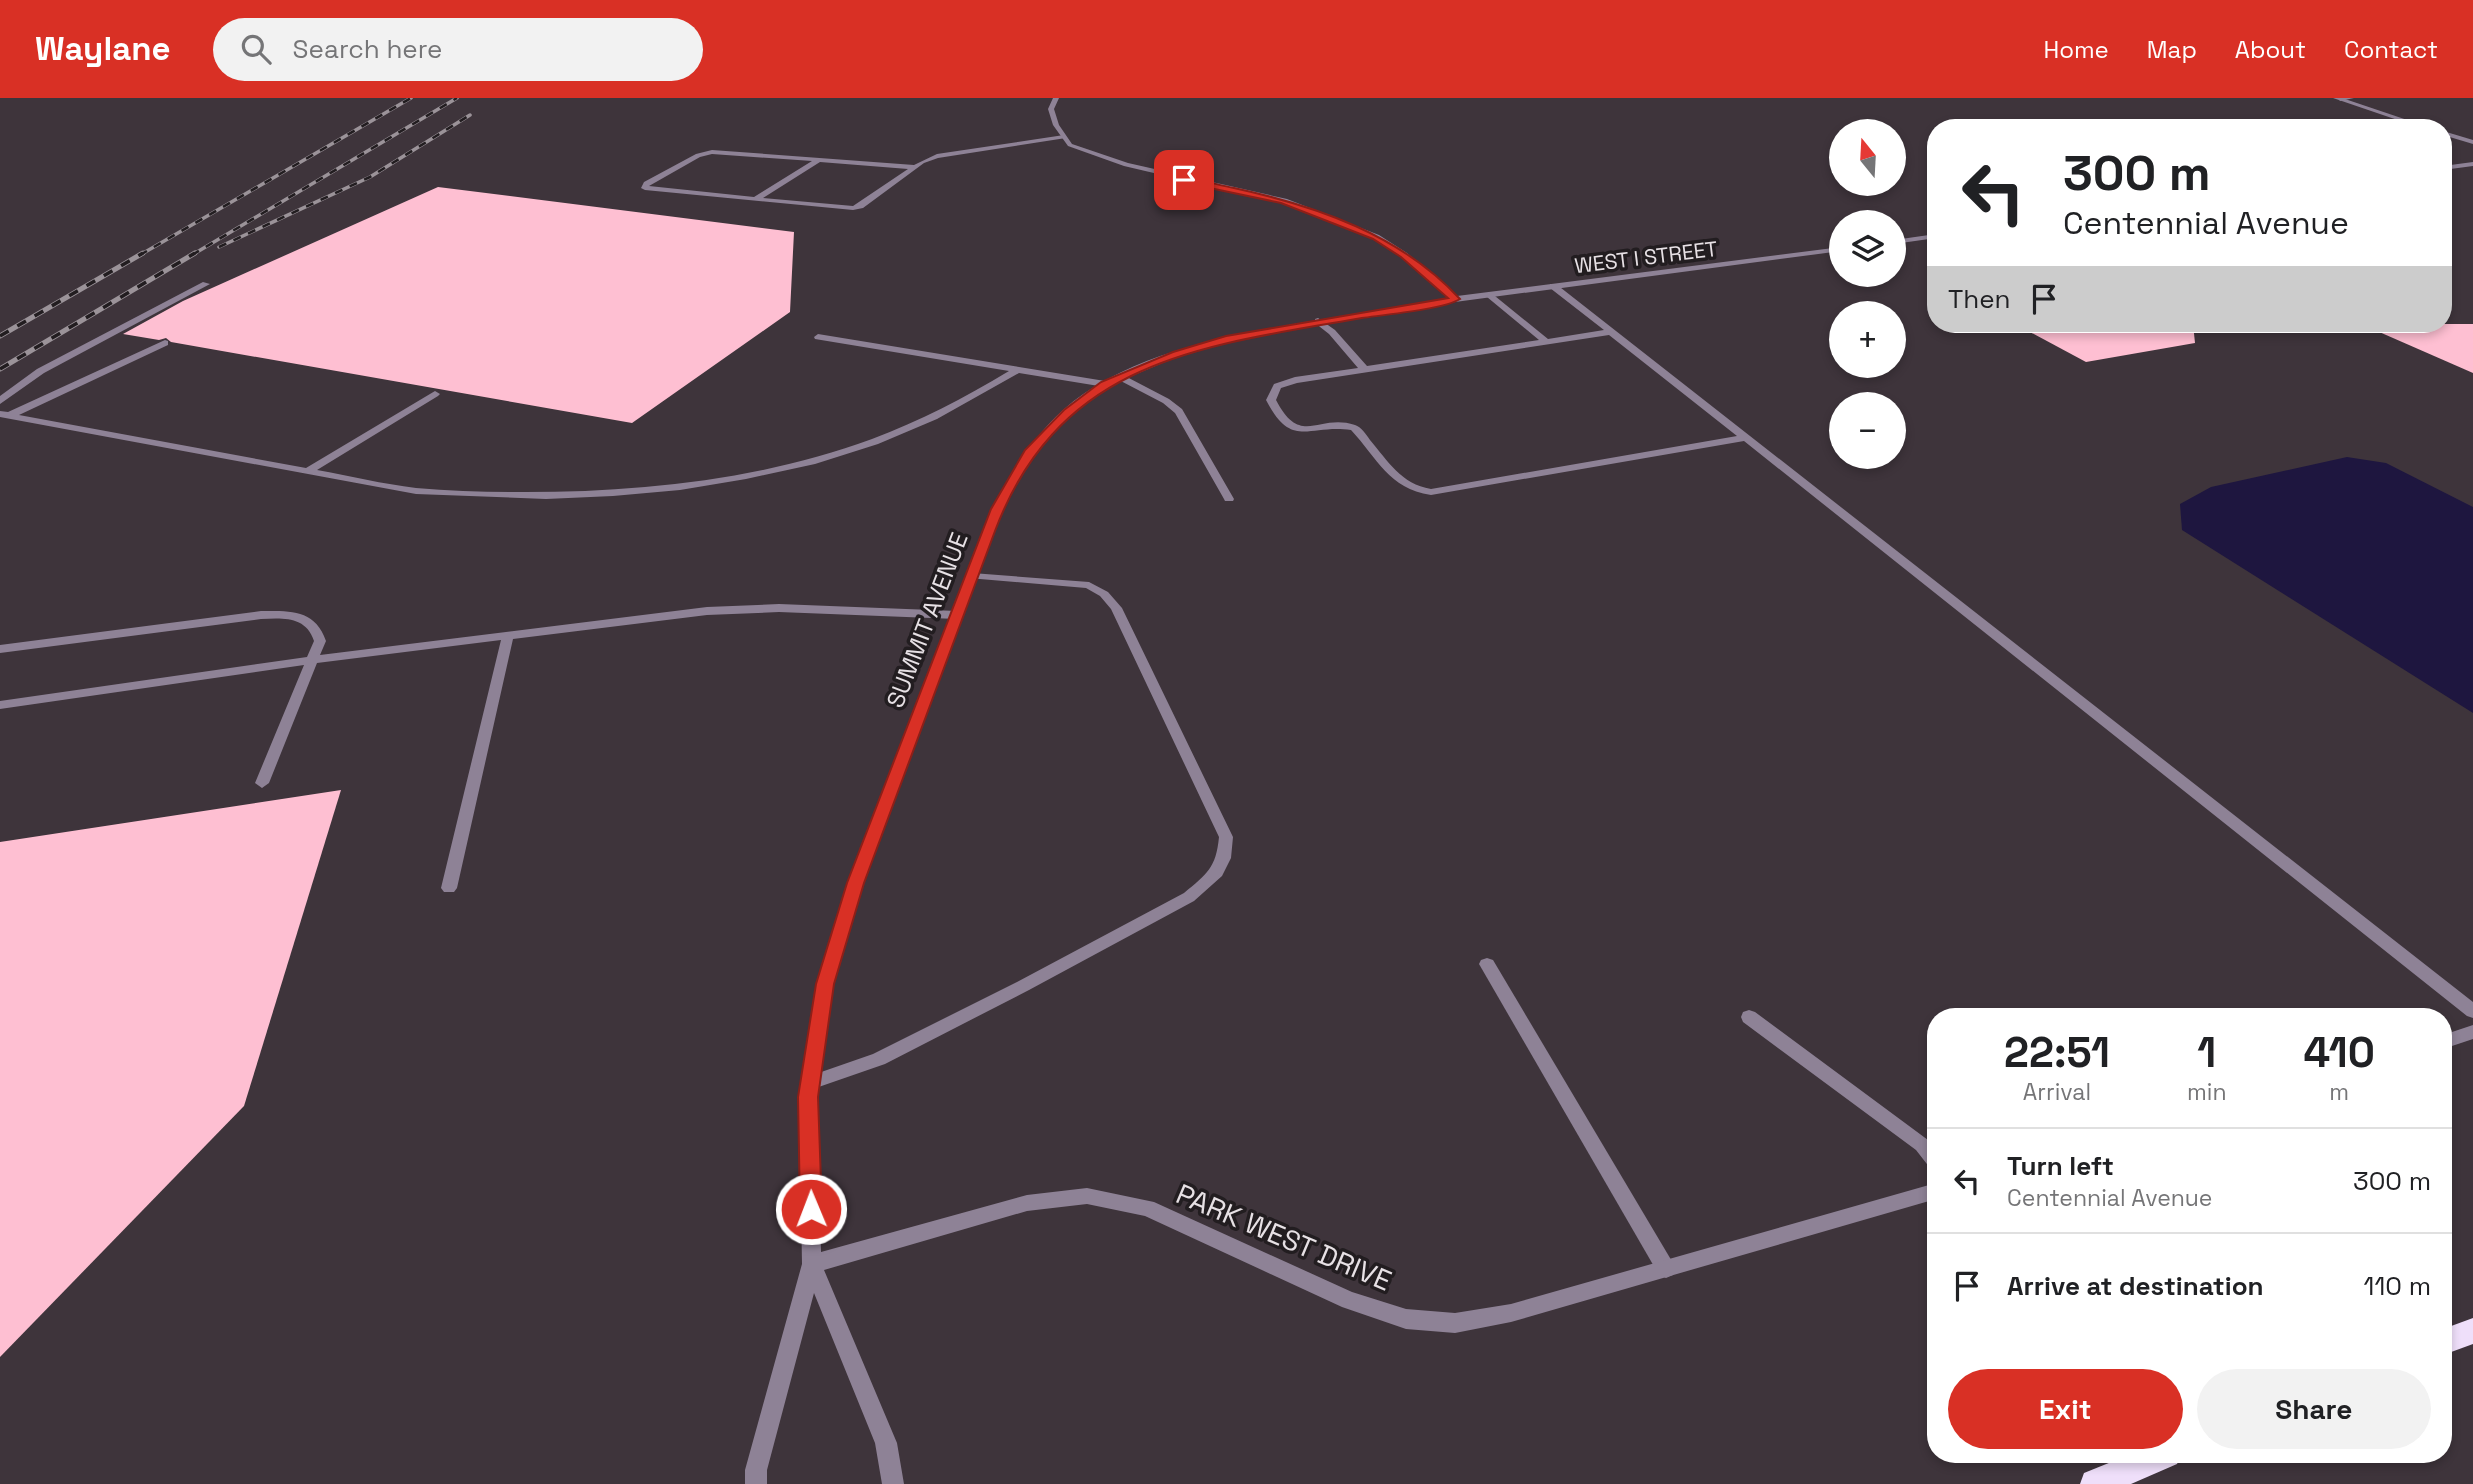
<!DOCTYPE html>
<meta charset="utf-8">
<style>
:root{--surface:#fff;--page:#f2f2f2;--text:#202124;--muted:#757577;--line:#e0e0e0;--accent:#d93025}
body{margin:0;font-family:"Space Grotesk",sans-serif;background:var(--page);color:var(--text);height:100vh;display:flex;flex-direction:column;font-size:26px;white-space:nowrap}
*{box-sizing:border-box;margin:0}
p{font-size:23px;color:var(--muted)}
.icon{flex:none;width:38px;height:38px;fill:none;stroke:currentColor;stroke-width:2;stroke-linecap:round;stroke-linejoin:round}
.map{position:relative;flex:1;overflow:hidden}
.side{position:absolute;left:1927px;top:910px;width:525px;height:455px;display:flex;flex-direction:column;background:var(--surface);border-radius:28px;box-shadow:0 4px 10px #0003}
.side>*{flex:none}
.top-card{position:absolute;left:1927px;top:21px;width:525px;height:214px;border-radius:28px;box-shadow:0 4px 10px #0003;background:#fff;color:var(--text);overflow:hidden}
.needle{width:46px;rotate:342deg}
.fabs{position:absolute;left:1829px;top:21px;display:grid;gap:14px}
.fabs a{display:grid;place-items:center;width:77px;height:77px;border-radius:50%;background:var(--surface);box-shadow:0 4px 10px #0003;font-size:35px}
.pin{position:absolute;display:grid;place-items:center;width:60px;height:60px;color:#fff;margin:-30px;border-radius:14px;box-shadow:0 4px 10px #0006}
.me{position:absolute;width:77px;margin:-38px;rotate:359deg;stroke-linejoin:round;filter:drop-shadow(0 0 5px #0008)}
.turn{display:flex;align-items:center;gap:24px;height:147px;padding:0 21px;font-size:32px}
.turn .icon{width:91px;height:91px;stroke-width:2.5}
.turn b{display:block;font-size:49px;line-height:60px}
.then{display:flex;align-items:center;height:66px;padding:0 21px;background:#0003;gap:14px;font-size:26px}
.eta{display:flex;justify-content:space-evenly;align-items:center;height:119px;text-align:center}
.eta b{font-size:42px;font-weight:600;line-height:49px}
.button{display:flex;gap:14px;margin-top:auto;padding:14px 21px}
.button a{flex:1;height:80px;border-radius:42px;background:var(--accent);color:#fff;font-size:28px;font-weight:600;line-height:80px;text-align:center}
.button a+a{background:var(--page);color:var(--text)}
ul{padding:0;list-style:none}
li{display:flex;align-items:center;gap:21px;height:105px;padding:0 21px;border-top:2px solid var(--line)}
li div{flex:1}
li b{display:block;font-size:26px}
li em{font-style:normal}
header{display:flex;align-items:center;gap:42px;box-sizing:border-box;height:98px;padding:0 35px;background:var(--accent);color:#fff}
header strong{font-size:33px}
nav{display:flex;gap:38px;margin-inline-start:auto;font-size:24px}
.search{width:490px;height:63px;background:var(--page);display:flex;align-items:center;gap:18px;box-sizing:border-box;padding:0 24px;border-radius:38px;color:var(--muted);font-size:26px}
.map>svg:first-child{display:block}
</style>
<header>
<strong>Waylane</strong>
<div class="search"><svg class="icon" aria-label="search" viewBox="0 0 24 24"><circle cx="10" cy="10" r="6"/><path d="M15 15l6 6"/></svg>Search here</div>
<nav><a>Home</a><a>Map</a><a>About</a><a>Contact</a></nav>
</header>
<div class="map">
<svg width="2473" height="1386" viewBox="0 0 2473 1386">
<rect width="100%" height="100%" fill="#3e343b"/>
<path fill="#1e163f" d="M2347 359 2386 365 2473 409V615L2182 432 2180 406 2211 389Z"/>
<g fill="#febfd2">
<path d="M438 89 794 134 790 214 632 325 171 244 166 240 159 242 123 236 183 203Z"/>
<path d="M2015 226H2193L2195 245 2086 264Z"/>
<path d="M2361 226H2473V275Z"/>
<path d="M341 692 244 1008 0 1259V744Z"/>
</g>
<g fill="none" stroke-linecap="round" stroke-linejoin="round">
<g fill="#8e8296" fill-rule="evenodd">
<path d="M2338 0H2354L2340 3Z"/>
<path d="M1064 37 1066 40 938 60 924 65 863 110 853 112 645 92 641 90 644 84 696 56 712 52 914 67 937 56ZM712 56 812 63 754 99 649 88 700 59ZM820 64 908 71 853 108 763 100Z"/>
<path d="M203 184 210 186 44 275 0 306V298L37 271Z"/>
<path d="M1550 186H1556L2473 904V920L2467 918 1744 343 1431 397C1388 390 1378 361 1351 332 1308 326 1292 352 1266 302L1274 286 1295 279 1358 270 1329 236 1315 225V221L1318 220 1335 232 1367 268 1539 242 1487 199 1486 197 1490 194 1548 241 1604 232 1550 190ZM1609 237 1737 338 1431 391C1401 386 1388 363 1370 342 1366 336 1361 329 1355 327 1318 315 1301 350 1276 302L1281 290 1297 285Z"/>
<path d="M818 236 1105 283 1110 286 1105 289 1019 275 937 321 878 346 815 366 746 381 680 392 613 398 546 401 416 396 0 319V313L8 314 165 242 168 243V247L19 317 306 370 435 293 440 296 438 298 317 372C350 378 383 386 416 390 448 393 480 394 512 394 632 395 758 383 872 341 920 323 964 300 1009 273L815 241 814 239Z"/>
<path d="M1117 277H1123L1169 301 1182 311 1234 401 1233 403H1225L1224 401 1175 315 1163 305 1117 281Z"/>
<path d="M972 475 1089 484 1108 494 1122 510 1233 739 1231 760 1222 778 1194 803 1029 892 885 966 810 992 804 990 801 985 804 980 873 956 1017 884 1184 795C1207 776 1216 770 1219 739L1111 511 1100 498 1086 490 968 480V476Z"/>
<path d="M779 506 957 513 963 517 957 521 779 514 707 517 513 541 457 790 454 794H444L441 790 501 542 317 565 269 685 262 690 255 685 304 567 0 611V603L307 559 314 543C306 518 283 520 261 521L0 555V547L261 513C290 513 315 511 326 543L320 557 707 509Z"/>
<path d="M1487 860 1493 862 1673 1165 1676 1171 1673 1177 1666 1180 1659 1177 1479 866 1481 862Z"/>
<path d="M1749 912 1755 914 1928 1042 1936 1050V1072L1930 1070 1916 1052 1743 924 1741 919 1743 914Z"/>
</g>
<g fill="#8e8296" fill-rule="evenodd">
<path d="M1053 0H1059L1054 11 1059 27 1072 46 1128 65 1287 101 1379 137 1407 155 1457 198 1841 149V153L1455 204 1226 243 1179 258 1108 288 1070 316 1033 356 1002 411 863 785 833 885 817 999 821 1154 1027 1097 1087 1090 1154 1104 1352 1194 1406 1211 1455 1215 1511 1206 1936 1085V1101L1511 1224 1455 1235 1406 1231 1342 1209 1145 1118 1087 1106 1027 1113 824 1172 897 1345 904 1386H882L875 1345 814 1195 767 1372V1386H745V1372L802 1166 799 999 817 885 847 785 992 411C1012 375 1032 340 1063 312 1127 255 1230 237 1312 223 1357 215 1403 208 1448 200L1401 159 1373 141 1282 105 1124 68 1068 48 1053 27 1048 11Z"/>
<path d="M2473 64V68L2443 72V68Z"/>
<path d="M1936 136V140L1894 146V142Z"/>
<path d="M2473 927V941L2443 951V937Z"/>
</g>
<g fill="#8e8296" fill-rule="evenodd">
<path d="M2333 0H2342L2431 30H2421Z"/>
<path d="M2443 33 2473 42V46L2443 37Z"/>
</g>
<g fill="#efdffa" fill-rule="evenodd">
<path d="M2473 1220V1246L2443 1257V1231Z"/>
<path d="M2131 1356H2182L2177 1366 2131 1386H2080L2084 1375Z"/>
</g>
<g stroke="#9b9399" stroke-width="3.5">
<g id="rail-far1">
<path d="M219 149 370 79 470 17"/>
<path d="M140 157 411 0"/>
<path d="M192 157 457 0"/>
</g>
</g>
<g stroke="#9b9399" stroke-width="5">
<g id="rail">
<path d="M0 238 143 155"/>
<path d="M0 271 195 155"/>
</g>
</g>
<use href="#rail-far1" stroke="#221d20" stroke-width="2.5" stroke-dasharray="8" stroke-linecap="butt"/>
<use href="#rail" stroke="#221d20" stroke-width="3.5" stroke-dasharray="10" stroke-linecap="butt"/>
</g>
<path fill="#d93025" stroke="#8d1f18" stroke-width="2" d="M1181 80C1198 80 1217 87 1234 90 1317 108 1401 137 1460 201 1445 211 1383 217 1362 220 1202 248 1060 261 995 433L864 785 834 886 818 999 822 1111 818 1117 811 1120 803 1117 800 1111 798 999 816 886 847 785 991 411 1025 352 1064 312 1101 284 1173 254 1226 238 1448 200 1401 159 1373 141 1281 105 1181 84Z"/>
<g text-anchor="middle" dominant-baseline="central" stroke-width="7" stroke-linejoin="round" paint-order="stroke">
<g font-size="21" fill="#e7e1e5" stroke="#221d20">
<text transform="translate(1646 159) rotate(-7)">WEST I STREET</text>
</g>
<g font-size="24" fill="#e7e1e5" stroke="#221d20">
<text transform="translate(927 522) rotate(-69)">SUMMIT AVENUE</text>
</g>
<g font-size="28" fill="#e7e1e5" stroke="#221d20">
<text transform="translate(1284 1139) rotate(23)">PARK WEST DRIVE</text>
</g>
</g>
</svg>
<div class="fabs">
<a><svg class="needle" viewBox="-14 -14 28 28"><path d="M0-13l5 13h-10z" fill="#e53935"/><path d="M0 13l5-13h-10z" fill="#757577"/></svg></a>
<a><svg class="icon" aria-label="layers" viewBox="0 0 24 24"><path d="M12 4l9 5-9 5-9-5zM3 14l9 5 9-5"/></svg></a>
<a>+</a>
<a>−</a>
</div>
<div class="pin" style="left:1184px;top:82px;background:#d93025"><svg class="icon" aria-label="arrive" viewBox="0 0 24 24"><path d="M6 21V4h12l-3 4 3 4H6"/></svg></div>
<svg class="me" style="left:811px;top:1111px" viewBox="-20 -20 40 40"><circle r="17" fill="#d93025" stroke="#fff" stroke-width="3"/><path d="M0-11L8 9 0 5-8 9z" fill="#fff"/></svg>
<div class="top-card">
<div class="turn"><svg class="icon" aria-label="left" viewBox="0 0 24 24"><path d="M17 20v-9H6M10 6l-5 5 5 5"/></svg><div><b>300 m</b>Centennial Avenue</div></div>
<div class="then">Then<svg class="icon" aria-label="arrive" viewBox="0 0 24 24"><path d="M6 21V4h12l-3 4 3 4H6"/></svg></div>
</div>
<section class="side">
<div class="eta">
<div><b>22:51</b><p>Arrival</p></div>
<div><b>1</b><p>min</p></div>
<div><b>410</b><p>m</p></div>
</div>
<ul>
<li><svg class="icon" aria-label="left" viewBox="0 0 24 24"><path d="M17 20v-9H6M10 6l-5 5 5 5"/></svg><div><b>Turn left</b><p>Centennial Avenue</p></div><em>300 m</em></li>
<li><svg class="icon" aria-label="arrive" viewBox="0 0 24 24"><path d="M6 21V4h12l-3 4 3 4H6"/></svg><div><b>Arrive at destination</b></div><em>110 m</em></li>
</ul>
<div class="button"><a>Exit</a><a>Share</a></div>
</section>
</div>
